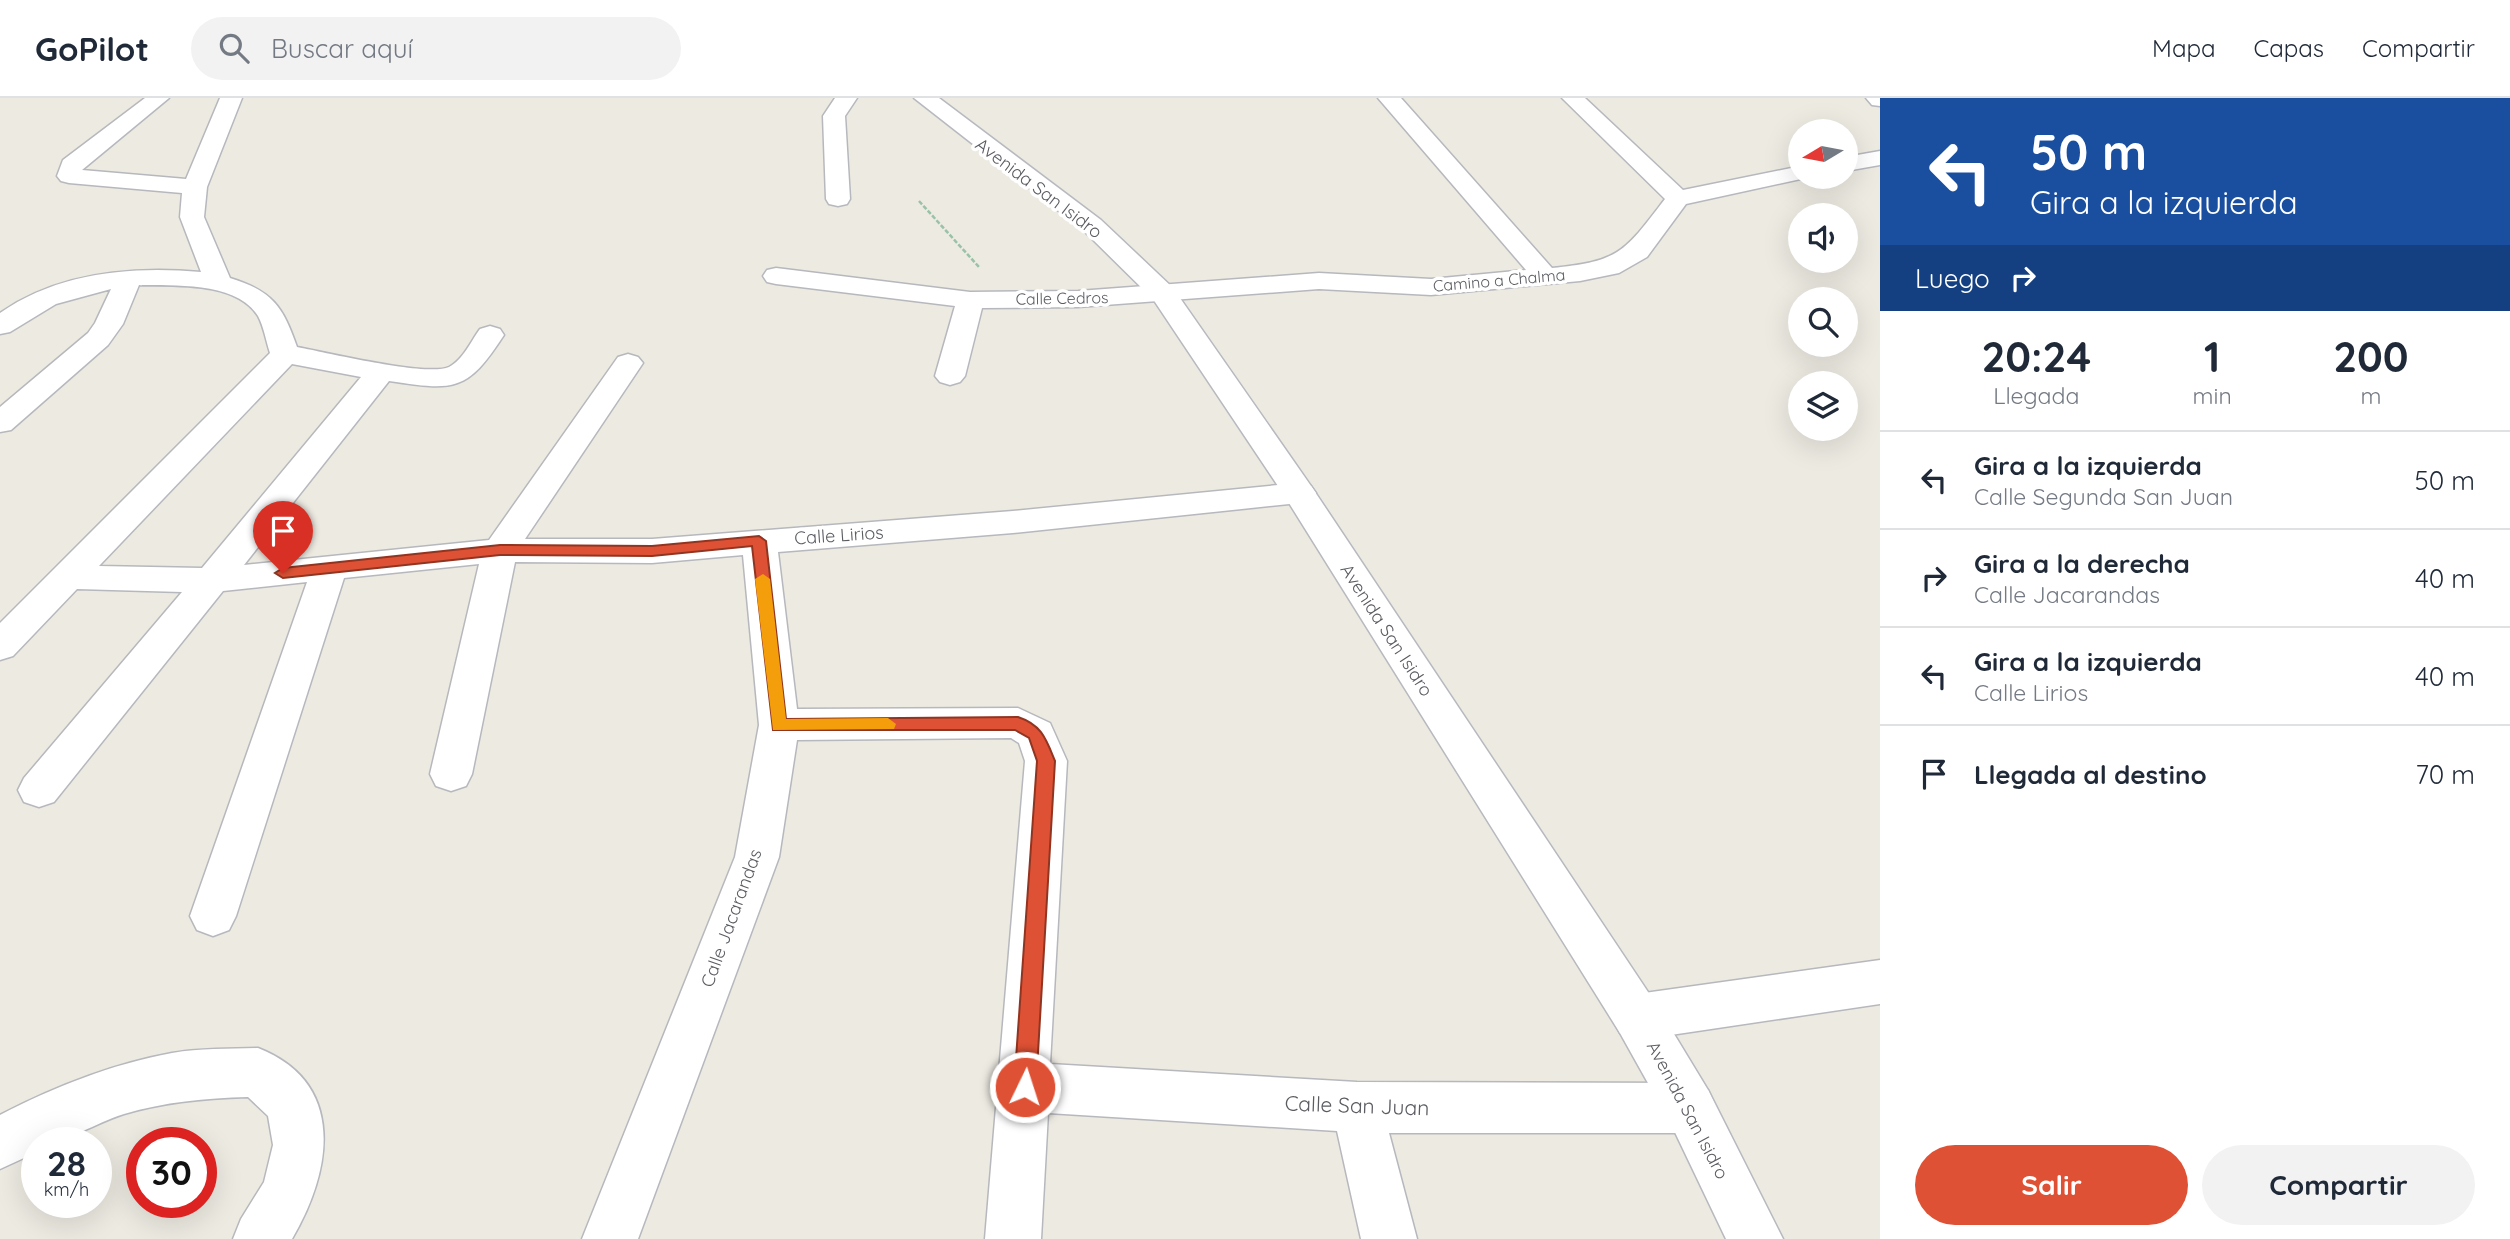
<!DOCTYPE html>
<html lang="es">
<meta charset="utf-8">
<style>
:root{--surface:#fff;--page:#f2f2f3;--text:#1f2937;--muted:#747a83;--line:#e0e1e3;--accent:#de5134}
body{margin:0;font-family:Quicksand,sans-serif;background:var(--page);color:var(--text);height:100vh;display:flex;flex-direction:column;font-size:26px;white-space:nowrap}
*{box-sizing:border-box;margin:0}
p{font-size:23px;color:var(--muted)}
.icon{flex:none;width:38px;height:38px;fill:none;stroke:currentColor;stroke-width:2;stroke-linecap:round;stroke-linejoin:round}
.map{position:relative;flex:1;overflow:hidden}
.drawer{display:flex;flex-direction:column;background:var(--surface);width:630px}
.drawer>*{flex:none}
.hud{background:#1a4fa0;color:#fff;overflow:hidden}
.needle{width:46px;rotate:260deg}
.tools{position:absolute;left:1788px;top:21px;display:grid;gap:14px}
.tools a{display:grid;place-items:center;width:70px;height:70px;border-radius:50%;background:var(--surface);box-shadow:0 7px 28px #0002;font-size:35px}
.speed{position:absolute;left:21px;top:1029px;display:flex;gap:14px;font-size:35px;font-weight:700;text-align:center}
.speed>*{display:grid;place-content:center;width:91px;height:91px;border-radius:50%;background:var(--surface);box-shadow:0 7px 28px #0002;line-height:1}
.speed small{font-size:18px;font-weight:400}
.speed .limit{border:10px solid #d22;background:#fff;color:#111}
.pin{position:absolute;display:grid;place-items:center;width:60px;height:60px;color:#fff;margin:-72px -30px;border-radius:50% 50% 50% 0;rotate:-45deg;box-shadow:0 0 7px #0007}
.pin .icon{rotate:45deg}
.me{position:absolute;width:77px;margin:-38px;rotate:4deg;stroke-linejoin:round;filter:drop-shadow(0 0 5px #0008)}
.turn{display:flex;align-items:center;gap:24px;height:147px;padding:0 35px;font-size:32px}
.turn .icon{width:91px;height:91px;stroke-width:2.5}
.turn b{display:block;font-size:49px;line-height:60px}
.then{display:flex;align-items:center;height:66px;padding:0 35px;background:#0003;gap:14px;font-size:26px}
.eta{display:flex;justify-content:space-evenly;align-items:center;height:119px;text-align:center}
.eta b{font-size:42px;font-weight:800;line-height:49px}
.cta{display:flex;gap:14px;margin-top:auto;padding:14px 35px}
.cta a{flex:1;height:80px;border-radius:42px;background:var(--accent);color:#fff;font-size:28px;font-weight:800;line-height:80px;text-align:center}
.cta a+a{background:var(--page);color:var(--text)}
ul{padding:0;list-style:none}
li{display:flex;align-items:center;gap:21px;height:98px;padding:0 35px;border-top:2px solid var(--line)}
li div{flex:1}
li b{display:block;font-size:26px}
li em{font-style:normal}
header{display:flex;align-items:center;gap:42px;box-sizing:border-box;height:98px;padding:0 35px;background:var(--surface);border-bottom:2px solid var(--line)}
header strong{font-size:33px}
nav{display:flex;gap:38px;margin-inline-start:auto;font-size:24px}
.search{width:490px;height:63px;background:var(--page);display:flex;align-items:center;gap:18px;box-sizing:border-box;padding:0 24px;border-radius:38px;color:var(--muted);font-size:26px}
main{display:flex;flex:1;min-height:0}
.map>svg:first-child{display:block}
</style>
<header>
<strong>GoPilot</strong>
<div class="search"><svg class="icon" aria-label="search" viewBox="0 0 24 24"><circle cx="10" cy="10" r="6"/><path d="M15 15l6 6"/></svg>Buscar aquí</div>
<nav><a>Mapa</a><a>Capas</a><a>Compartir</a></nav>
</header>
<main>
<div class="map">
<svg width="1880" height="1141" viewBox="0 0 1880 1141">
<rect width="100%" height="100%" fill="#eceae1"/>
<g fill="none" stroke-linecap="round" stroke-linejoin="round">
<g stroke="#b7b8bd" stroke-width="3">
<g id="minor">
<path d="M145 0H169L82 72 186 81 220 0H242L207 89 204 119 230 180C273 193 283 209 297 249 324 254 427 279 449 269 463 262 471 243 480 231L490 228 500 231 504 237C467 294 455 293 389 283L244 467 489 442 618 259 628 256 638 259 643 265 525 441H652L1013 413 1299 385 1311 388 1316 395 1311 402 1299 405 1013 435 778 454 797 611 1018 610 1050 625 1067 663 1050 966 1357 984 1690 985 1708 992 1716 1010 1708 1028 1690 1035H1389L1417 1141H1361L1337 1033 1048 1015 1041 1141H985L1025 663 1019 645 1011 640 797 642 779 759 638 1141H582L735 759 759 627 743 457 652 465 515 464 472 676 466 688 451 693 436 688 430 676 479 466 344 480 236 818 229 832 213 838 197 832 190 818 307 484 223 493 54 704 39 709 24 704 18 692 24 680 182 494 77 491 13 558 0 562V525L270 255C266 243 264 229 258 218 236 183 174 188 139 187L123 226 108 247 11 332 0 334V309L88 235 95 225 111 191 56 206 10 234 0 236V215C59 174 132 168 201 174L180 119 182 95 69 85 61 83 57 78 63 62ZM292 266 361 279 202 470 99 468Z"/>
<path d="M835 0H857L845 18 850 101 847 106 838 108 829 106 826 101 823 18Z"/>
<path d="M1378 0H1401L1552 170C1621 163 1624 154 1665 101L1562 0H1585L1683 92 1801 68V79H1810L1686 106 1647 159 1619 175 1580 183 1431 197 1319 191 1078 209 982 210 965 278 960 284 950 287 940 284 935 278 955 208 776 186 767 184 763 178 767 172 776 170 970 194 1078 193 1319 175 1431 181 1526 172Z"/>
<path d="M1866 0H1880V8L1872 7Z"/>
<path d="M1880 53V67L1846 73V59Z"/>
<path d="M1880 862V906L1637 942 1620 935 1612 919 1620 903 1637 896Z"/>
<path d="M258 950C347 985 332 1073 292 1141H233L241 1121 264 1084 273 1047 268 1018 248 999C205 1000 165 1004 124 1016 95 1025 67 1045 37 1045V1054L0 1071V1017C54 989 112 966 172 955 201 950 229 951 258 950Z"/>
</g>
</g>
<g stroke="#b7b9bf" stroke-width="3">
<path id="secondary" d="M914 0H939L1101 122 1173 190 1311 388 1654 903 1708 992 1783 1141H1726L1672 1028 1620 935 1284 397 1153 201 1083 132Z"/>
</g>
<path stroke="#99c2a8" stroke-width="2.5" stroke-dasharray="4.5 2" stroke-linecap="butt" d="M919 103 979 169"/>
<use href="#minor" fill="#fff" fill-rule="evenodd"/>
<use href="#secondary" fill="#fff" fill-rule="evenodd"/>
</g>
<path fill="#de5134" stroke="#903522" stroke-width="2" d="M759 438 766 443 786 621 1018 619C1042 627 1046 641 1055 663L1036 989 1032 997 1025 1000 1017 997 1014 989 1037 663 1029 640 1015 632H773L752 448 652 458 500 457 283 480 275 475 283 470 500 447 652 448Z"/>
<path fill="#f59e0b" d="M763 476 770 481 786 621 888 620 896 626 894 631 773 632 755 481Z"/>
<g text-anchor="middle" dominant-baseline="central" stroke-width="7" stroke-linejoin="round" paint-order="stroke">
<g font-size="16" fill="#5a5c61" stroke="#fff">
<text transform="translate(1499 182) rotate(-5)">Camino a Chalma</text>
<text transform="translate(1062 200) rotate(-1)">Calle Cedros</text>
</g>
<g font-size="18" fill="#5a5c61" stroke="#fff">
<text transform="translate(1039 90) rotate(37)">Avenida San Isidro</text>
<text transform="translate(839 437) rotate(-4)">Calle Lirios</text>
<text transform="translate(1387 532) rotate(57)">Avenida San Isidro</text>
<text transform="translate(731 820) rotate(-70)">Calle Jacarandas</text>
<text transform="translate(1688 1012) rotate(62)">Avenida San Isidro</text>
</g>
<g font-size="21" fill="#5a5c61" stroke="#fff">
<text transform="translate(1357 1007) rotate(2)">Calle San Juan</text>
</g>
</g>
</svg>
<div class="tools">
<a><svg class="needle" viewBox="-14 -14 28 28"><path d="M0-13l5 13h-10z" fill="#e53935"/><path d="M0 13l5-13h-10z" fill="#747a83"/></svg></a>
<a><svg class="icon" aria-label="sound" viewBox="0 0 24 24"><path d="M4 9h4l5-4v14l-5-4H4zM17 9q2 3 0 6"/></svg></a>
<a><svg class="icon" aria-label="search" viewBox="0 0 24 24"><circle cx="10" cy="10" r="6"/><path d="M15 15l6 6"/></svg></a>
<a><svg class="icon" aria-label="layers" viewBox="0 0 24 24"><path d="M12 4l9 5-9 5-9-5zM3 14l9 5 9-5"/></svg></a>
</div>
<div class="speed"><div>28<small>km/h</small></div><div class="limit">30</div></div>
<div class="pin" style="left:283px;top:475px;background:#d93025"><svg class="icon" aria-label="arrive" viewBox="0 0 24 24"><path d="M6 21V4h12l-3 4 3 4H6"/></svg></div>
<svg class="me" style="left:1025px;top:989px" viewBox="-20 -20 40 40"><circle r="17" fill="#de5134" stroke="#fff" stroke-width="3"/><path d="M0-11L8 9 0 5-8 9z" fill="#fff"/></svg>
</div>
<section class="drawer">
<div class="hud">
<div class="turn"><svg class="icon" aria-label="left" viewBox="0 0 24 24"><path d="M17 20v-9H6M10 6l-5 5 5 5"/></svg><div><b>50 m</b>Gira a la izquierda</div></div>
<div class="then">Luego<svg class="icon" aria-label="right" viewBox="0 0 24 24"><path d="M7 20v-9h11M14 6l5 5-5 5"/></svg></div>
</div>
<div class="eta">
<div><b>20:24</b><p>Llegada</p></div>
<div><b>1</b><p>min</p></div>
<div><b>200</b><p>m</p></div>
</div>
<ul>
<li><svg class="icon" aria-label="left" viewBox="0 0 24 24"><path d="M17 20v-9H6M10 6l-5 5 5 5"/></svg><div><b>Gira a la izquierda</b><p>Calle Segunda San Juan</p></div><em>50 m</em></li>
<li><svg class="icon" aria-label="right" viewBox="0 0 24 24"><path d="M7 20v-9h11M14 6l5 5-5 5"/></svg><div><b>Gira a la derecha</b><p>Calle Jacarandas</p></div><em>40 m</em></li>
<li><svg class="icon" aria-label="left" viewBox="0 0 24 24"><path d="M17 20v-9H6M10 6l-5 5 5 5"/></svg><div><b>Gira a la izquierda</b><p>Calle Lirios</p></div><em>40 m</em></li>
<li><svg class="icon" aria-label="arrive" viewBox="0 0 24 24"><path d="M6 21V4h12l-3 4 3 4H6"/></svg><div><b>Llegada al destino</b></div><em>70 m</em></li>
</ul>
<div class="cta"><a>Salir</a><a>Compartir</a></div>
</section>
</main>
